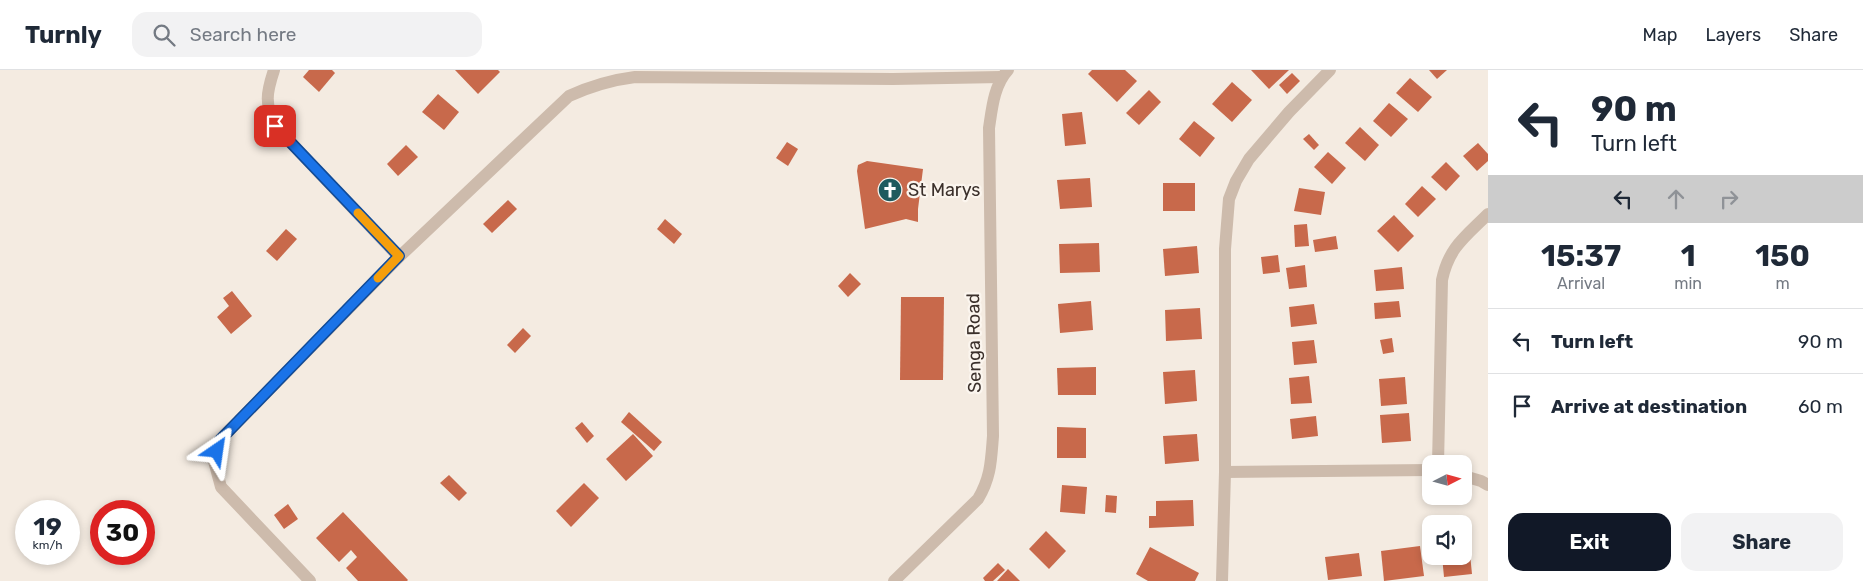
<!DOCTYPE html>
<style>
:root{--surface:#fff;--page:#f2f2f3;--text:#1f2937;--muted:#747a83;--line:#e0e1e3;--accent:#111827}
body{margin:0;font-family:Rubik,sans-serif;background:var(--page);color:var(--text);height:100vh;display:flex;flex-direction:column;font-size:19px;white-space:nowrap}
*{box-sizing:border-box;margin:0}
p{font-size:16px;color:var(--muted)}
.icon{flex:none;width:28px;height:28px;fill:none;stroke:currentColor;stroke-width:2;stroke-linecap:round;stroke-linejoin:round}
.map{position:relative;flex:1;overflow:hidden}
.side{display:flex;flex-direction:column;background:var(--surface);width:375px}
.side>*{flex:none}
.hud{background:#fff;color:var(--text);overflow:hidden}
.needle{width:32px;rotate:84deg}
.buttons{position:absolute;left:1422px;top:385px;display:grid;gap:10px}
.buttons a{display:grid;place-items:center;width:50px;height:50px;border-radius:10px;background:var(--surface);box-shadow:0 2px 8px #0003;font-size:25px}
.speed{position:absolute;left:15px;top:430px;display:flex;gap:10px;font-size:25px;font-weight:700;text-align:center}
.speed>*{display:grid;place-content:center;width:65px;height:65px;border-radius:50%;background:var(--surface);box-shadow:0 2px 8px #0003;line-height:1}
.speed small{font-size:12px;font-weight:400}
.speed .limit{border:8px solid #d22;background:#fff;color:#111}
.pin{position:absolute;display:grid;place-items:center;width:42px;height:42px;color:#fff;margin:-21px;border-radius:10px;box-shadow:0 2px 8px #0006}
.me{position:absolute;width:55px;margin:-28px;rotate:32deg;stroke-linejoin:round;filter:drop-shadow(0 0 4px #0008)}
.turn{display:flex;align-items:center;gap:18px;height:105px;padding:0 20px;font-size:22px}
.turn .icon{width:65px;height:65px;stroke-width:2.5}
.turn b{display:block;font-size:35px;line-height:42px}
.lanes{display:flex;align-items:center;height:48px;padding:0 20px;background:#0003;justify-content:center;gap:25px;direction:ltr}
.lanes .off{opacity:.35}
.eta{display:flex;justify-content:space-evenly;align-items:center;height:85px;text-align:center}
.eta b{font-size:30px;font-weight:700;line-height:35px}
.action{display:flex;gap:10px;margin-top:auto;padding:10px 20px}
.action a{flex:1;height:58px;border-radius:15px;background:var(--accent);color:#fff;font-size:20px;font-weight:700;line-height:58px;text-align:center}
.action a+a{background:var(--page);color:var(--text)}
ul{padding:0;list-style:none}
li{display:flex;align-items:center;gap:15px;height:65px;padding:0 20px;border-top:1px solid var(--line)}
li div{flex:1}
li b{display:block;font-size:19px}
li em{font-style:normal}
header{display:flex;align-items:center;gap:30px;box-sizing:border-box;height:70px;padding:0 25px;background:var(--surface);border-bottom:1px solid var(--line)}
header strong{font-size:24px}
nav{display:flex;gap:28px;margin-inline-start:auto;font-size:18px}
.search{width:350px;height:45px;background:var(--page);display:flex;align-items:center;gap:12px;box-sizing:border-box;padding:0 18px;border-radius:15px;color:var(--muted);font-size:19px}
main{display:flex;flex:1;min-height:0}
.map>svg:first-child{display:block}
</style>
<header>
<strong>Turnly</strong>
<div class="search"><svg class="icon" aria-label="search" viewBox="0 0 24 24"><circle cx="10" cy="10" r="6"/><path d="M15 15l6 6"/></svg>Search here</div>
<nav><a>Map</a><a>Layers</a><a>Share</a></nav>
</header>
<main>
<div class="map">
<svg width="1488" height="511" viewBox="0 0 1488 511">
<rect width="100%" height="100%" fill="#f4ebe1"/>
<g fill="#c8694b">
<path d="M309 0H332L335 3 319 22 303 7Z"/>
<path d="M455 0H498L500 2 478 24Z"/>
<path d="M1092 0H1125L1137 11 1117 32 1088 4Z"/>
<path d="M1251 0H1289L1269 19Z"/>
<path d="M1429 0H1447L1437 9Z"/>
<path d="M1292 3 1300 11 1287 24 1279 15Z"/>
<path d="M1410 8 1432 27 1418 42 1396 23Z"/>
<path d="M1232 12 1252 30 1232 52 1212 34Z"/>
<path d="M1149 20 1161 32 1139 55 1126 43Z"/>
<path d="M438 24 459 42 444 60 422 42Z"/>
<path d="M1389 33 1408 49 1391 67 1373 51Z"/>
<path d="M1082 42 1086 74 1065 76 1062 44Z"/>
<path d="M1194 51 1215 68 1200 87 1179 69Z"/>
<path d="M1360 57 1379 75 1365 91 1345 73Z"/>
<path d="M1309 64 1319 75 1314 80 1303 69Z"/>
<path d="M787 72 798 79 788 96 776 88Z"/>
<path d="M1478 73 1488 84V91L1477 101 1463 86Z"/>
<path d="M406 75 418 87 398 106 387 94Z"/>
<path d="M1328 82 1346 98 1332 114 1314 97Z"/>
<path d="M867 91 923 99 918 139V152L906 149 865 159 857 101 858 95Z"/>
<path d="M1446 92 1460 106 1446 121 1431 107Z"/>
<path d="M1090 108 1092 137 1060 139 1057 110Z"/>
<rect x="1163" y="113" width="32" height="28"/>
<path d="M1422 116 1436 129 1418 147 1405 134Z"/>
<path d="M1299 118 1325 122 1321 145 1294 141Z"/>
<path d="M508 130 517 139 492 163 483 154Z"/>
<path d="M1394 145 1414 166 1398 182 1377 161Z"/>
<path d="M665 149 682 164 674 174 657 159Z"/>
<path d="M1307 154 1309 176 1295 177 1294 155Z"/>
<path d="M286 159 297 169 277 191 266 181Z"/>
<path d="M1336 166 1338 179 1315 182 1313 170Z"/>
<path d="M1099 173 1100 202 1060 203 1059 174Z"/>
<path d="M1197 176 1199 203 1165 206 1163 179Z"/>
<path d="M1278 185 1280 202 1263 204 1261 187Z"/>
<path d="M1305 195 1307 217 1289 219 1286 198Z"/>
<path d="M1402 197 1404 219 1376 221 1374 200Z"/>
<path d="M850 203 861 214 848 227 838 216Z"/>
<path d="M232 221 252 246 231 264 217 247 229 236 223 228Z"/>
<path d="M901 227H944L943 310H900Z"/>
<path d="M1091 231 1093 260 1060 263 1058 234Z"/>
<path d="M1399 231 1401 247 1375 249 1374 233Z"/>
<path d="M1314 234 1317 254 1291 257 1289 237Z"/>
<path d="M1200 238 1202 269 1166 271 1165 240Z"/>
<path d="M523 258 531 266 515 283 507 275Z"/>
<path d="M1392 268 1394 282 1383 284 1380 270Z"/>
<path d="M1314 270 1317 293 1294 295 1292 272Z"/>
<path d="M1096 297V325H1058L1057 298Z"/>
<path d="M1195 300 1197 331 1165 334 1163 302Z"/>
<path d="M1309 306 1312 333 1291 334 1289 308Z"/>
<path d="M1405 307 1407 334 1381 336 1379 309Z"/>
<path d="M629 342 662 372 654 381 621 352Z"/>
<path d="M1409 343 1411 371 1382 373 1380 345Z"/>
<path d="M1316 346 1318 366 1292 369 1290 349Z"/>
<path d="M582 352 594 366 587 373 575 358Z"/>
<path d="M1057 357 1086 358V388H1057Z"/>
<path d="M633 364 653 386 626 411 606 389Z"/>
<path d="M1197 364 1199 391 1165 394 1163 366Z"/>
<path d="M449 405 467 423 459 431 440 413Z"/>
<path d="M584 413 599 428 571 457 556 441Z"/>
<path d="M1062 415 1087 417 1085 444 1060 442Z"/>
<path d="M1106 425 1117 426 1116 443 1105 442Z"/>
<path d="M1193 430 1194 456 1149 458V446H1156V431Z"/>
<path d="M288 434 298 449 284 459 274 445Z"/>
<path d="M343 442 408 510 407 511H358L346 498 357 487 351 480 339 492 316 468Z"/>
<path d="M1046 461 1066 481 1049 499 1029 479Z"/>
<path d="M1420 476 1424 506 1384 511 1381 481Z"/>
<path d="M1150 477 1199 503 1195 511H1148L1136 504Z"/>
<path d="M1359 483 1362 506 1328 510 1325 487Z"/>
<path d="M1464 484H1470L1472 504 1444 507 1442 486H1464Z"/>
<path d="M998 493 1005 500 993 511H985L983 508Z"/>
<path d="M1008 499 1020 511H997Z"/>
</g>
<g fill="none" stroke-linecap="round" stroke-linejoin="round">
<g stroke="#cdbbac" stroke-width="12">
<path d="M274 0C266 24 265 33 275 56L399 187"/>
<path d="M1438 394 1442 210C1449 177 1465 167 1488 144"/>
<path d="M1225 402 1431 400"/>
<path d="M1464 406 1481 411 1488 415"/>
<path d="M310 511 221 417 214 391 220 370 399 187 569 26C591 16 611 10 635 7L893 9 1001 7"/>
<path d="M894 511 978 429C991 407 991 391 993 366L989 58C992 38 994 15 1008 0"/>
<path d="M1222 511 1225 402V179L1229 129 1236 111 1249 89 1289 42 1330 0"/>
</g>
</g>
<g fill="none" stroke-linecap="round" stroke-linejoin="round">
<g stroke="#114b97" stroke-width="12">
<path id="route" d="M217 381 220 370 399 186 275 56"/>
</g>
<use href="#route" stroke="#1a73e8" stroke-width="9"/>
<path stroke="#f59e0b" stroke-width="9" d="M358 143 399 186 378 208"/>
</g>
<defs>
<g id="church-disc" transform="scale(1.25)"><circle r="9.5" fill="#1f5a5e" stroke="#fbf5ee"/><path d="M-1.2-6h2.4v3.5h3.3v2.4h-3.3V6h-2.4V-.1h-3.3v-2.4h3.3Z" fill="#fff"/></g>
</defs>
<g fill-rule="evenodd">
<use href="#church-disc" x="890" y="120"/>
</g>
<g text-anchor="middle" dominant-baseline="central" stroke-width="4.5" stroke-linejoin="round" paint-order="stroke">
<g font-size="18" fill="#3b302b" stroke="#fbf5ee" text-anchor="start">
<text x="908" y="120">St Marys</text>
</g>
<g font-size="18" fill="#3b302b" stroke="#fbf5ee">
<text transform="translate(974 273) rotate(-91)">Senga Road</text>
</g>
</g>
</svg>
<div class="buttons">
<a><svg class="needle" viewBox="-14 -14 28 28"><path d="M0-13l5 13h-10z" fill="#e53935"/><path d="M0 13l5-13h-10z" fill="#747a83"/></svg></a>
<a><svg class="icon" aria-label="sound" viewBox="0 0 24 24"><path d="M4 9h4l5-4v14l-5-4H4zM17 9q2 3 0 6"/></svg></a>
</div>
<div class="speed"><div>19<small>km/h</small></div><div class="limit">30</div></div>
<div class="pin" style="left:275px;top:56px;background:#d93025"><svg class="icon" aria-label="arrive" viewBox="0 0 24 24"><path d="M6 21V4h12l-3 4 3 4H6"/></svg></div>
<svg class="me" style="left:217px;top:381px" viewBox="-20 -20 40 40"><path d="M0-17L14 15 0 8-14 15z" fill="#1a73e8" stroke="#fff" stroke-width="4"/></svg>
</div>
<section class="side">
<div class="hud">
<div class="turn"><svg class="icon" aria-label="left" viewBox="0 0 24 24"><path d="M17 20v-9H6M10 6l-5 5 5 5"/></svg><div><b>90 m</b>Turn left</div></div>
<div class="lanes"><svg class="icon" aria-label="left" viewBox="0 0 24 24"><path d="M17 20v-9H6M10 6l-5 5 5 5"/></svg><svg class="icon off" aria-label="ahead" viewBox="0 0 24 24"><path d="M12 20V5M6 11l6-6 6 6"/></svg><svg class="icon off" aria-label="right" viewBox="0 0 24 24"><path d="M7 20v-9h11M14 6l5 5-5 5"/></svg></div>
</div>
<div class="eta">
<div><b>15:37</b><p>Arrival</p></div>
<div><b>1</b><p>min</p></div>
<div><b>150</b><p>m</p></div>
</div>
<ul>
<li><svg class="icon" aria-label="left" viewBox="0 0 24 24"><path d="M17 20v-9H6M10 6l-5 5 5 5"/></svg><div><b>Turn left</b></div><em>90 m</em></li>
<li><svg class="icon" aria-label="arrive" viewBox="0 0 24 24"><path d="M6 21V4h12l-3 4 3 4H6"/></svg><div><b>Arrive at destination</b></div><em>60 m</em></li>
</ul>
<div class="action"><a>Exit</a><a>Share</a></div>
</section>
</main>
